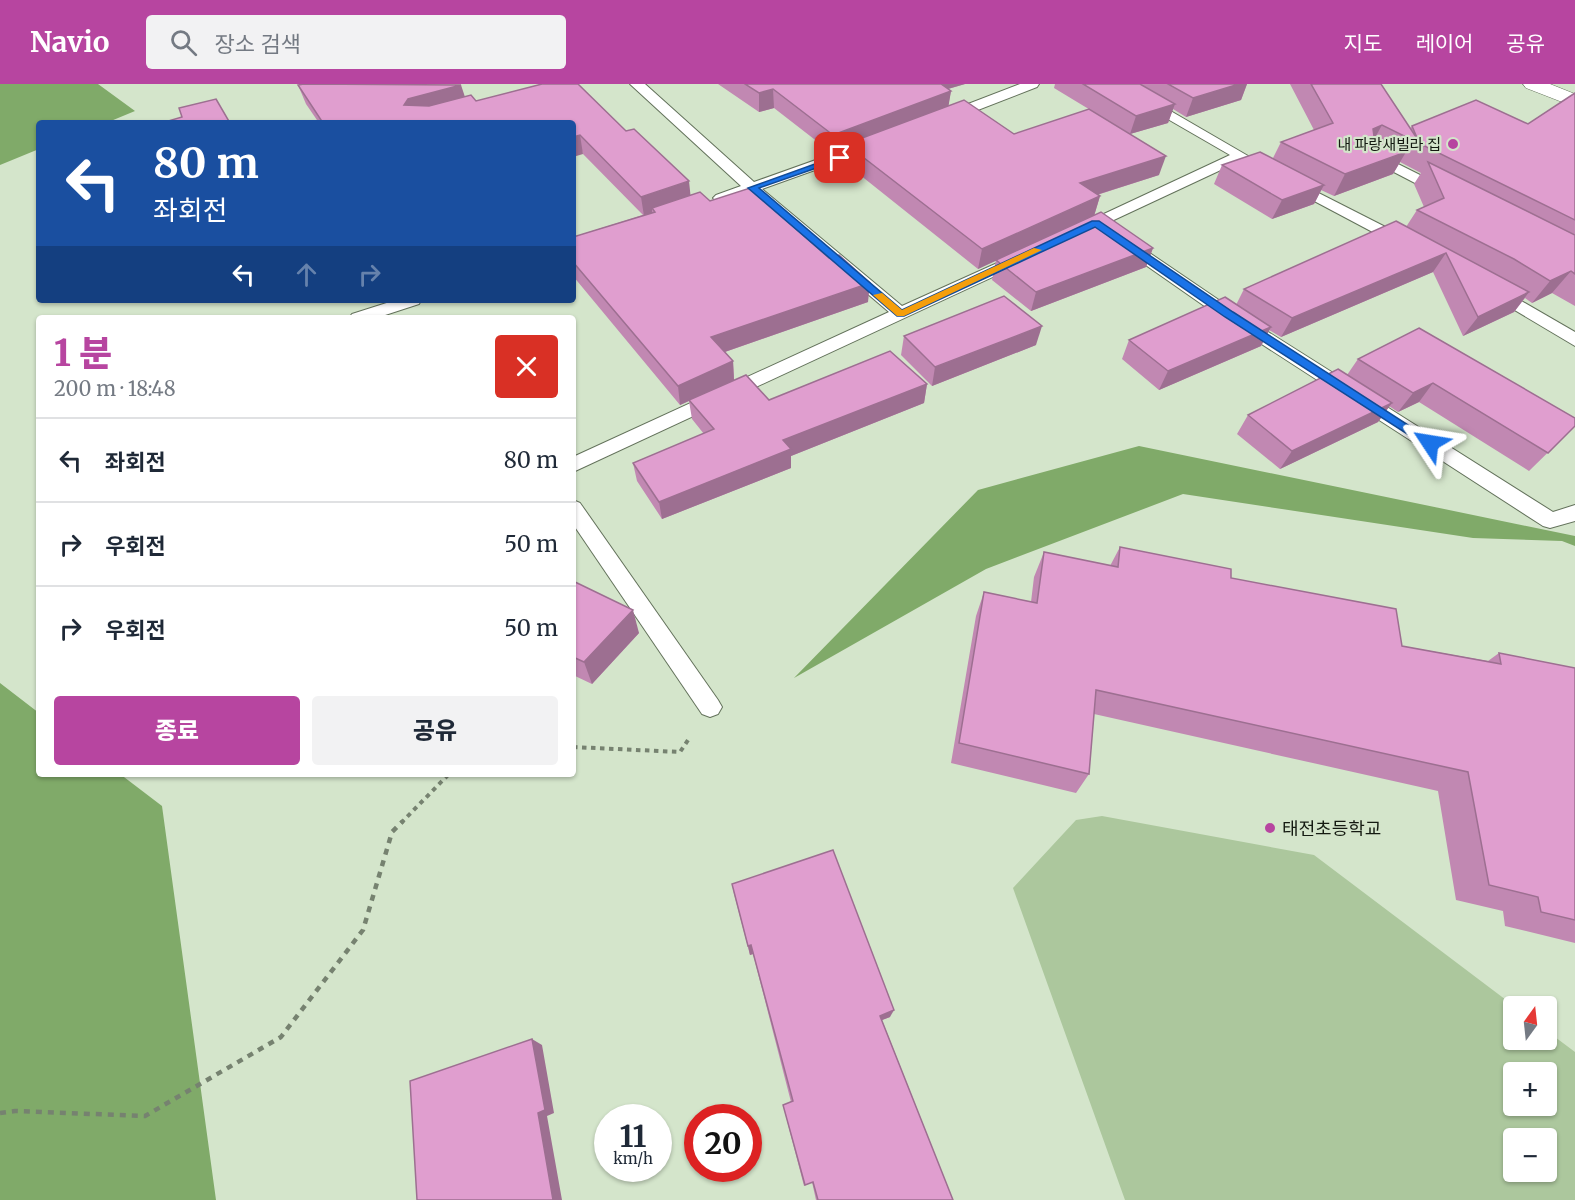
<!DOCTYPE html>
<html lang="ko">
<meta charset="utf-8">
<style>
:root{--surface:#fff;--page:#f2f2f3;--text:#1f2937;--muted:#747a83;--line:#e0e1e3;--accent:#b745a0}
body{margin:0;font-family:Merriweather,"Noto Sans KR",serif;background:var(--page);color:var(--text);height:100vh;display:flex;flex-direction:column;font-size:22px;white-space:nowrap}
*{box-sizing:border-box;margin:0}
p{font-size:20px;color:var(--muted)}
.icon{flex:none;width:33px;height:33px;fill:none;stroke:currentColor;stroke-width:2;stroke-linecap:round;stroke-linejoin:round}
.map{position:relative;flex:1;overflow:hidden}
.panel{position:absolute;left:36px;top:231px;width:540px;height:462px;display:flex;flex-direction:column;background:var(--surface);border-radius:6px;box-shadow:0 2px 4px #0004}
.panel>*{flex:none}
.guide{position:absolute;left:36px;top:36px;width:540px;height:183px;border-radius:6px;box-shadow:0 2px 4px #0004;background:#1a4fa0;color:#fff;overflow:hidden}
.needle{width:39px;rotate:15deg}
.fabs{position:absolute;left:1503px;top:912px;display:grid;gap:12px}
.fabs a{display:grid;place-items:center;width:54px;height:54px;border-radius:6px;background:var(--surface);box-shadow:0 2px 4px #0004;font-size:30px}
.speed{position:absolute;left:594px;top:1020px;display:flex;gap:12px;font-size:30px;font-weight:700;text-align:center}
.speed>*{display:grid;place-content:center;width:78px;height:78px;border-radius:50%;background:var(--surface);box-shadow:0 2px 4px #0004;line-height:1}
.speed small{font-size:15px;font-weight:400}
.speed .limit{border:9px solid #d22;background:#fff;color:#111}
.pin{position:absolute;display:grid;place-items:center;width:51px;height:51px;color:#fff;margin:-26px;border-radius:12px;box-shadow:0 3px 9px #0006}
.me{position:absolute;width:66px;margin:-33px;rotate:303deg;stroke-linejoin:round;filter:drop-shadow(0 0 4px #0008)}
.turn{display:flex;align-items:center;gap:21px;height:126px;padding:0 18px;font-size:27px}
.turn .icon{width:78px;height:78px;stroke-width:2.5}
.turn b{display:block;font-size:42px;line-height:51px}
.lanes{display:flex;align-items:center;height:57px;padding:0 18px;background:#0003;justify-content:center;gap:30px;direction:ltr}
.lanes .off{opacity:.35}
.round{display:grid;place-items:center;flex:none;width:63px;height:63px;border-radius:6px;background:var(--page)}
.summary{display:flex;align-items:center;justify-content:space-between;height:102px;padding:0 18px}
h1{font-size:36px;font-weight:800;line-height:45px;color:var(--accent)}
.primary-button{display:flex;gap:12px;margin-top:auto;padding:12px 18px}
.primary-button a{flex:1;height:69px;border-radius:6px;background:var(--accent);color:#fff;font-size:24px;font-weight:800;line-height:69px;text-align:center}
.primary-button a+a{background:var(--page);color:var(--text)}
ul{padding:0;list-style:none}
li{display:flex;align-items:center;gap:18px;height:84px;padding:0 18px;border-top:2px solid var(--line)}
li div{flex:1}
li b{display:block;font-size:22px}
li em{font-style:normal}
header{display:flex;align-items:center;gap:36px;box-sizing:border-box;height:84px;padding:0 30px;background:var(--accent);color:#fff}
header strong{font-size:28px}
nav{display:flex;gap:33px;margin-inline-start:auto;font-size:21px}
.search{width:420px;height:54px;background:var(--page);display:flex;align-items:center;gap:15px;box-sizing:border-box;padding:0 21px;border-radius:6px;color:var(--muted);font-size:22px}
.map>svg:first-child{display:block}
</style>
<header>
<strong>Navio</strong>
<div class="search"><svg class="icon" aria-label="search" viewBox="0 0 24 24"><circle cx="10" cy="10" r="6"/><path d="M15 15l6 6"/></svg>장소 검색</div>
<nav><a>지도</a><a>레이어</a><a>공유</a></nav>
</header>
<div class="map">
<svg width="1575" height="1116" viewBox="0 0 1575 1116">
<rect width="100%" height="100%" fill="#d4e5cb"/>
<path fill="#acc79d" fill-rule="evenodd" d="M1102 732 1314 771 1514 922V956H1546L1547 947 1575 968V1116H1125L1013 804 1076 736ZM1514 988H1546V1022H1514ZM1514 1054H1546V1088H1514Z"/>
<g fill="#80aa69">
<path d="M0 0H98L135 27 106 39H39V65L0 81Z"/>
<path d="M1139 362 1575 452V462L1562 457 1473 454 1183 410 986 485 794 594 978 406Z"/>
<path d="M0 599 39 629V690H120L162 722 216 1116H0Z"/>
</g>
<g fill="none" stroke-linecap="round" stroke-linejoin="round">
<g stroke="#63725b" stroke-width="2">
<g id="lane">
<path d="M630 0H645L754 98 869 57H879L881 60 879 63 762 105 902 222 1015 171H1027L1029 174 1027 177 573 388V373L889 228 749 109 721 119 716 117 713 114 716 111 741 102Z"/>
<path d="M1020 0H1039L1037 3 952 36H942L940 33 942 30Z"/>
<path d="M1107 0H1124L1255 76 1248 80 1240 77 1086 149H1076L1073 146 1076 143 1230 71Z"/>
<path d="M1370 66 1450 106 1452 109 1445 113 1440 112 1365 73 1363 70 1365 67Z"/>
<path d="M1291 95 1411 156 1413 159 1411 162H1399L1286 102 1284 99 1286 96Z"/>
<path d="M1123 153 1129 155 1235 227 1553 428 1575 421V437L1550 444 1543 442 1223 235 1117 161 1115 158Z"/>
<path d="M1492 200 1575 248V262L1486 209 1484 205Z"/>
<path d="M396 216H421L419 220 376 234H349L352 230Z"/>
<path d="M573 416 580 419 718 616 722 623 718 630 710 633 702 630 573 440Z"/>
</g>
</g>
<g stroke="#63725b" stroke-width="1">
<path id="street" d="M1523 0H1550L1575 10V23L1526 4Z"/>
</g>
<g stroke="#768270" stroke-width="4" stroke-dasharray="4.5 4.5" stroke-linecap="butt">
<path d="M573 663 680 668 690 653"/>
<path d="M401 739 449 690"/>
</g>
<path stroke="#768270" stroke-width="4.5" stroke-dasharray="6 6" stroke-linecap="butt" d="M0 1029 15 1027 145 1032 281 953 363 846 392 748 403 737"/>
<use href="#lane" fill="#fff" fill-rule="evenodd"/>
<use href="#street" fill="#fff" fill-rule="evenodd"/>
</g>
<g fill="#c188b2">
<path d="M542 0 690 111 710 117 868 218 725 268 733 277 734 296 769 316 927 300 924 319 791 372V384L662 435 637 397 633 379 704 350 692 335 689 317 680 321 573 192V153L643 131 583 70 573 39H319L306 20 298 1 465 13 476 17Z"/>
<path d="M718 0H965L948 5 951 7 948 22 1014 50 1159 91 1097 111 1100 112 1094 132 1153 164 1146 183 1031 227 992 196 996 176 978 185 845 79 846 64 832 69 774 24 759 28Z"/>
<path d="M1055 0H1247L1241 16 1186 33 1173 25 1168 39 1130 50 1054 4Z"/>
<path d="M1290 0H1381L1410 45 1412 42 1528 40 1575 9V222L1552 209 1532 219 1525 214 1514 228 1463 252 1433 188 1281 253 1269 246 1261 262 1159 306 1122 275 1129 256 1236 221 1244 205 1406 143 1417 126 1424 123 1414 100 1421 89 1400 78 1393 90 1334 112 1321 106 1314 120 1272 135 1214 100 1222 81 1273 74 1281 58 1314 46Z"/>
<path d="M904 252 1036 261 932 302 901 271Z"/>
<path d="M1358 275 1575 342 1529 387 1419 318 1398 328 1389 322 1378 338 1280 385 1237 350 1248 331 1347 291Z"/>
<path d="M1120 463 1231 494 1402 562 1488 577 1499 569 1575 584V859L1505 842 1503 827 1456 816 1438 707 1094 630 1089 690 1076 709 951 679 976 532 984 508 1031 518 1034 493 1044 468 1110 482Z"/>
<path d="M573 497 639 549 592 600 573 591Z"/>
<path d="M732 800 890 933 882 936 953 1116H816L812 1098 804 1102 784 1025 783 1021 791 1018 753 870 750 871 734 810Z"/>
</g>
<g fill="#9d6f91">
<path d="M929 0H965L927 11Z"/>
<path d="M1239 0H1247L1241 16 1186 33 1193 14Z"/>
<path d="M461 1 467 19 414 34 404 21 408 15Z"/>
<path d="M773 5 774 24 759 28V9Z"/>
<path d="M951 7 948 25 846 60V64L832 69 833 51Z"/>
<path d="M1175 20 1168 39 1130 50 1136 32Z"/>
<path d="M1382 41 1370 63 1373 45Z"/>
<path d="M580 51 583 70 573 73V53Z"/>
<path d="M1406 68 1393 90 1334 112 1345 90Z"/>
<path d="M1166 72 1159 91 1074 118 1080 99Z"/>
<path d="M689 97 691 116 652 124V129L644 132 641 113Z"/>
<path d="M1324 101 1314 120 1272 135 1282 116Z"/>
<path d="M1100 112 1094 132 978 185 982 165Z"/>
<path d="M1153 164 1146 183 1031 227 1036 208Z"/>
<path d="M1446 169 1433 188 1281 253 1292 234Z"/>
<path d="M1571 187 1552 209 1532 219 1550 197Z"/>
<path d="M870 199 868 218 713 272 711 253Z"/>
<path d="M1529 208 1514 228 1463 252 1478 233Z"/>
<path d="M1042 242 1036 261 932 302 935 283Z"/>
<path d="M1271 243 1261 262 1159 306 1168 287Z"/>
<path d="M733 277 734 296 680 321 678 302Z"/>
<path d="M1433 299 1419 318 1398 328 1413 309Z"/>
<path d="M927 300 924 319 791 372V384L662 435 659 418 783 356Z"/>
<path d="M1392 319 1378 338 1280 385 1292 367Z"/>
<path d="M633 526 639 549 592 600 584 578Z"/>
<path d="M751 861 753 870 750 871 748 862Z"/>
<path d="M894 926 890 933 877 938 880 932Z"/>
<path d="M532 955 542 961 554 1029 547 1032 562 1116H553L538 1029Z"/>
</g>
<g fill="#e09ecf" stroke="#9d6f91" stroke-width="1.5">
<path d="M304 0 461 1 408 15 404 21 429 22 471 11 476 17 542 0H578L626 47 634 45 689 97 641 113 580 51 573 53V39H323L298 1Z"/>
<path d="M745 0H941L951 7 833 51 773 5 759 9Z"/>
<path d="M1083 0H1140L1175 20 1136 32Z"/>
<path d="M1168 0H1239L1193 14Z"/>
<path d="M1311 0H1381L1418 56 1412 42 1476 16 1528 40 1575 9V136L1382 41 1373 45 1374 52 1406 68 1345 90 1281 58 1333 39Z"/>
<path d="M216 15 230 39H170L168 37 182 33 179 24Z"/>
<path d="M964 16 1014 50 1089 25 1166 72 1080 99 1100 112 982 165 846 60Z"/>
<path d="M1260 68 1324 101 1282 116 1222 81Z"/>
<path d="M1428 78 1575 151V190L1571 187 1550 197 1514 175 1417 126 1444 114Z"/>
<path d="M750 104 829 174 839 171 870 199 711 253 733 277 678 302 573 178V153L655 128 652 124 700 108 710 117Z"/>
<path d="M1101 128 1153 164 1036 208 996 176Z"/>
<path d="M1396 137 1529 208 1478 233 1446 169 1292 234 1244 205Z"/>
<path d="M1004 212 1042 242 935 283 904 252Z"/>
<path d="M1225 213 1271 243 1168 287 1129 256Z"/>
<path d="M1419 244 1575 334V342L1548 369 1433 299 1413 309 1358 275Z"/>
<path d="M890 267 927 300 783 356 791 365 659 418 633 379 714 345 689 316 746 291 769 316Z"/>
<path d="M1338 285 1392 319 1292 367 1248 331Z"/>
<path d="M1120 463 1231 485V494L1396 525 1402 562 1501 580 1499 569 1575 584V836L1541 828 1538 813 1489 801 1468 688 1096 606 1089 690 959 659 984 508 1037 519 1044 468 1118 483Z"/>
<path d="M573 497 633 526 584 578 573 573Z"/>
<path d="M833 766 894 926 880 932 953 1116H818L813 1098 805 1101 783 1021 793 1017 751 861 748 862 732 800Z"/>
<path d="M532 955 545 1026 538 1029 553 1116H417L410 997Z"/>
</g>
<path fill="#1a73e8" stroke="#114b97" stroke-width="1.5" d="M837 72 845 74 759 104 902 226 1092 137H1099L1233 228 1436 359 1434 362H1426L1225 233 1095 143 904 232H897L748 104Z"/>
<path fill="#f59e0b" d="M1034 164 1042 166 904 232H897L873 211 882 209 902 226Z"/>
<g fill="#b745a0" stroke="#d4e5cb" stroke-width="2">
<circle cx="1453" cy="60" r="6"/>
<circle cx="1270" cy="744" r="6"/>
</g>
<g text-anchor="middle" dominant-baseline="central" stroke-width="4.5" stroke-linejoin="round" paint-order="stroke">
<g font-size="15" fill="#141a11" stroke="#d4e5cb" text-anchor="end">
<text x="1441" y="60">내 파랑새빌라 집</text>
</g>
<g font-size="18" fill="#141a11" stroke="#d4e5cb" text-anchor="start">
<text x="1282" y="744">태전초등학교</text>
</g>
</g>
</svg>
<div class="fabs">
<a><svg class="needle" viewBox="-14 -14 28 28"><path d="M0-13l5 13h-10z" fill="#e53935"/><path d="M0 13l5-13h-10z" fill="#747a83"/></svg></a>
<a>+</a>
<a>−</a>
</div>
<div class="speed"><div>11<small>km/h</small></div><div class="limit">20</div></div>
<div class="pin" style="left:840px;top:74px;background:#d93025"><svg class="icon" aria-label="arrive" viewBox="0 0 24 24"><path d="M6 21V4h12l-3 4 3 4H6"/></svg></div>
<svg class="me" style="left:1430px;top:359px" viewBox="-20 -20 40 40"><path d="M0-17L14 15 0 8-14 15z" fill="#1a73e8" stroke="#fff" stroke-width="4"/></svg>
<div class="guide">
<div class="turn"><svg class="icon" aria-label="left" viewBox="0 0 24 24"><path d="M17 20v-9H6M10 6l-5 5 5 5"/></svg><div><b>80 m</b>좌회전</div></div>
<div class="lanes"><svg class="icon" aria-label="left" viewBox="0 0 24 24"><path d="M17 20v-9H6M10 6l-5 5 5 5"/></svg><svg class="icon off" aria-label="ahead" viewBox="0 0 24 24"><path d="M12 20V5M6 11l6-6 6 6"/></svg><svg class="icon off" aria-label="right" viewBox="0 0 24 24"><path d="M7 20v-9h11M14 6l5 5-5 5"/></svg></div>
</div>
<section class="panel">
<div class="summary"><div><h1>1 분</h1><p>200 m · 18:48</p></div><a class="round" style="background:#d93025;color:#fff"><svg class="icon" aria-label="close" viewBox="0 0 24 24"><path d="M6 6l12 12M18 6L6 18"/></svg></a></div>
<ul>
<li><svg class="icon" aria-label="left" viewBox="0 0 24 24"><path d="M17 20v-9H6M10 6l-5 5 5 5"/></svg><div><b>좌회전</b></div><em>80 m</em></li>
<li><svg class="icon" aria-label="right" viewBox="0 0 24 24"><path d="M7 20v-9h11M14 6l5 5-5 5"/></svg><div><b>우회전</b></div><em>50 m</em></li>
<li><svg class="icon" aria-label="right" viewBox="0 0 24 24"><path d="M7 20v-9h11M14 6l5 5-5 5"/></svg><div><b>우회전</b></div><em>50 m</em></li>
</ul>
<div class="primary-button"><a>종료</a><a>공유</a></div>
</section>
</div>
